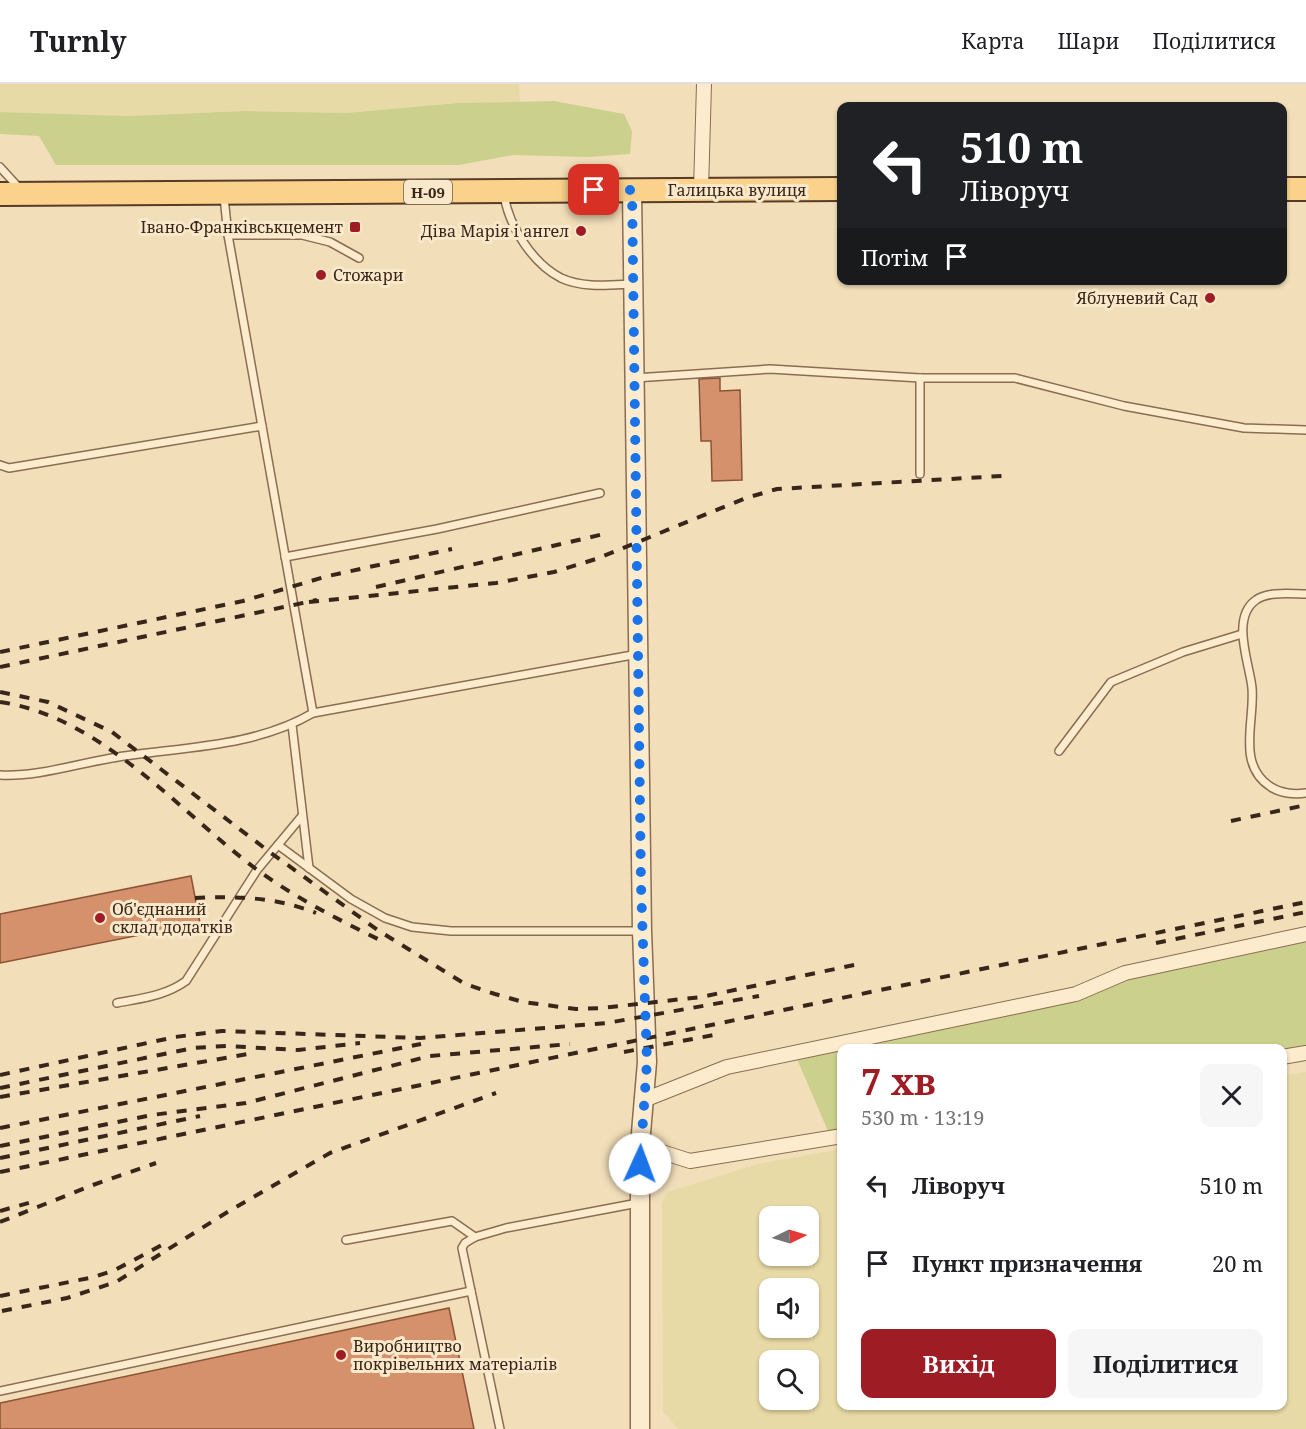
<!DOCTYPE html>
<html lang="uk">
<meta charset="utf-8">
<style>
:root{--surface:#fff;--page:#f6f6f6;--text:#202124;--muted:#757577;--line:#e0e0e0;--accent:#9e1d25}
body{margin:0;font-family:"Noto Serif",serif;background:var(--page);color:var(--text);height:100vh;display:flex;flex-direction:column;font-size:22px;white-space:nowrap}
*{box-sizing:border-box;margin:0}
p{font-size:20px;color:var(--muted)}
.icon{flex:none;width:33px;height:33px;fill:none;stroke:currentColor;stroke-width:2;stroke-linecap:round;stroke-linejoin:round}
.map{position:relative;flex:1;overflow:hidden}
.panel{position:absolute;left:837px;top:960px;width:450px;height:366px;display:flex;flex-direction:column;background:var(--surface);border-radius:12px;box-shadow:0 2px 4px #0004}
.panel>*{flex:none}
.banner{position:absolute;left:837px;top:18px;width:450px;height:183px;border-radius:12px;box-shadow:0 2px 4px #0004;background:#202124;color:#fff;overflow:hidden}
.needle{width:39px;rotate:85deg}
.buttons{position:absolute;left:759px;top:1122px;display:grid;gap:12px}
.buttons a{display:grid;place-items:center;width:60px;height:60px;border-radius:12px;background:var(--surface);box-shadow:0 2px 4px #0004;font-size:30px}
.pin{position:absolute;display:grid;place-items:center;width:51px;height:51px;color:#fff;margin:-26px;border-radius:12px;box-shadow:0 3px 9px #0006}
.me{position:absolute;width:66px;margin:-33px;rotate:2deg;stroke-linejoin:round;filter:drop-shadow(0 0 4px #0008)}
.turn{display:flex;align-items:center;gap:21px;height:126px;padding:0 24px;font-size:27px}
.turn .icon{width:78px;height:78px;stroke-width:2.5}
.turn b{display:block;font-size:42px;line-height:51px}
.then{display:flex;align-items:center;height:57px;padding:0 24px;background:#0003;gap:12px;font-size:22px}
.round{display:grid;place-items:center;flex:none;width:63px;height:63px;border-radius:12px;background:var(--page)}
.summary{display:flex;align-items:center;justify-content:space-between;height:102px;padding:0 24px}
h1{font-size:36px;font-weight:700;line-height:45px;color:var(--accent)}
.button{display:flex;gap:12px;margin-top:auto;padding:12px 24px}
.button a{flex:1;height:69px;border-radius:12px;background:var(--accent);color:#fff;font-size:24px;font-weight:700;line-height:69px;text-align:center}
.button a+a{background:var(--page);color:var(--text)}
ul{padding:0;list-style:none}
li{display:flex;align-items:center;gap:18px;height:78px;padding:0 24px}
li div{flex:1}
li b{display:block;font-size:22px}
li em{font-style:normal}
header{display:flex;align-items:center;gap:36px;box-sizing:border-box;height:84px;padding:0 30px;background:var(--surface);border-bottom:2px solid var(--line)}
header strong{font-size:28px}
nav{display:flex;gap:33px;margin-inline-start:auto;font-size:21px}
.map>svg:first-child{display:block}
</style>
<header>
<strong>Turnly</strong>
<nav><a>Карта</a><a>Шари</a><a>Поділитися</a></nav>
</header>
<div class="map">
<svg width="1306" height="1345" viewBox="0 0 1306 1345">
<rect width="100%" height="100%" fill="#f2deb9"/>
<g fill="#e8daa6" fill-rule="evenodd">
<path d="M0 0H519L520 18 458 19 346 29 245 27 127 32 0 28Z"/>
<path d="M1306 988V1345H678L663 1327 662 1118 668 1108 758 1080 841 1065 842 1322H1282L1283 991ZM770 1132H808V1172H770ZM770 1204H808V1244H770ZM770 1276H808V1316H770Z"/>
</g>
<g fill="#ccd08d">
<path d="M554 17 624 30 632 47 630 70 588 73 513 71 459 81H56L39 52 0 50V28L127 32 245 27 346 29 458 19Z"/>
<path d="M1306 857V969L1283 973 1282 964H842L841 1052 831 1054 794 968 1076 910 1125 889Z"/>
</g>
<g fill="#d4916b" stroke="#8b5336" stroke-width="1.5">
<path d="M720 294V307L740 306 742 396 712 397 711 357H701L699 295Z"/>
<path d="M191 792 200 839 0 879V830Z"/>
<path d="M449 1224 474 1345H0V1319Z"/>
</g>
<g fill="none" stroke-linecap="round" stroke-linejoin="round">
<g stroke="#8a6d52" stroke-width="10">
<g id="service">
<path d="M0 83 21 106"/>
<path d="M504 111C509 142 532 179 561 194 582 204 609 201 631 200"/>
<path d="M228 151H302L330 158 359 174"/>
<path d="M635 294 770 285 920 294H1015L1124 322 1244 344 1306 346"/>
<path d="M920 294V390"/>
<path d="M0 381 9 384 262 342"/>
<path d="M285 473 437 445 600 409"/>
<path d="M1306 510C1292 510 1268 507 1256 516 1230 534 1250 581 1252 604 1255 637 1236 681 1271 703 1280 709 1294 711 1306 709"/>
<path d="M313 629 638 570"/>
<path d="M292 641 309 784"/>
<path d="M1059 667 1111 598 1183 568 1242 550"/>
<path d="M0 691C39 693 79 679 118 673 183 663 255 663 313 629L228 151 224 113"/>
<path d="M278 761 351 815 385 834 412 843 451 847H641"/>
<path d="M117 919C142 914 165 912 186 897L257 786 302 732"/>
<path d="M346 1156 452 1137 475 1153"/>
<path d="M0 1307 471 1207"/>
<path d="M500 1345 462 1164 465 1159 475 1153 506 1144 638 1119"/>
</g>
</g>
<g stroke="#8a6d52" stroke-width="16">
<g id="minor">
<path d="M701 106 704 0"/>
<path d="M1282 973 1306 969"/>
<path d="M644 1016 727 983 1076 910 1125 889 1306 850"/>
<path d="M640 1061 690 1077 842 1052"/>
</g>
</g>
<g stroke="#8a6d52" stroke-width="21">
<path id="tertiary" d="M632 106 642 847 647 978 640 1061V1345"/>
</g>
<g stroke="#563b28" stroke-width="26">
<g id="primary">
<path d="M1282 105H1306"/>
<path d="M0 110 842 105"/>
</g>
</g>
<use href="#service" stroke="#fcebcd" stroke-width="7"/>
<use href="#minor" stroke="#fcebcd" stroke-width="14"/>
<use href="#tertiary" stroke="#fcebcd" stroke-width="18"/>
<use href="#primary" stroke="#fbd28b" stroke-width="22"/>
<g stroke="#372619" stroke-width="4" stroke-dasharray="10 10" stroke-linecap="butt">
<path d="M376 503 604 450"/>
<path d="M309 518 496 499 554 488 596 475 746 414 777 405 1002 392"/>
<path d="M0 568 243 517 328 492 452 465"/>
<path d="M0 583 317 516"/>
<path d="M0 608 48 618 112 648 271 769 379 847 465 900 495 910 523 918 576 925 602 924 701 913 859 880"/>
<path d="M0 618C100 632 179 727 256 785 294 813 339 836 382 857"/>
<path d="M1231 737 1306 721"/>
<path d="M195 814C237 812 276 813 316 829"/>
<path d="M1156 859 1306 828"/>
<path d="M624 968 719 950"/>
<path d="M0 991 175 953 222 947 420 954 607 939 759 912"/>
<path d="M0 1004 193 964 226 962 298 966 360 959"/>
<path d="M0 1013 248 970"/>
<path d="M0 1044 421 960"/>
<path d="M0 1062 152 1031 246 1019 430 972 570 960"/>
<path d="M0 1074 200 1032"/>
<path d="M0 1088 1306 818"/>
<path d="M0 1127 32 1118"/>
<path d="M0 1138 93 1101 156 1079"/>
<path d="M0 1212 94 1193 115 1186 162 1161"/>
<path d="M2 1227 67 1214 116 1198 229 1127 330 1069 496 1009"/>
</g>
</g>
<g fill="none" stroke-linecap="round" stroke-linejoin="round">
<path stroke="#1a73e8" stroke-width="10" stroke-dasharray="0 18" d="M594 106H632L641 801 647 978 640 1080"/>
</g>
<g fill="#9e1d25" stroke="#f9e8c9" stroke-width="2">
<rect x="349" y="137" width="12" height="12" rx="3"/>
<circle cx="581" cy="147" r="6"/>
<circle cx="321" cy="191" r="6"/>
<circle cx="1210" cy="214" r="6"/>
<circle cx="100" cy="834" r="6"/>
<circle cx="341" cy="1271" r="6"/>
</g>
<g text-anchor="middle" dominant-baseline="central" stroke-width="6" stroke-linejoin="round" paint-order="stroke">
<rect fill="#f9e8c9" stroke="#71604e" stroke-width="1.5" x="404" y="96" width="48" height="24" rx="4.5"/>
<g font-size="15" font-weight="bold" fill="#372619">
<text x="428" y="108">Н-09</text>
</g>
<g font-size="16" fill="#372619" stroke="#f9e8c9">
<text x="737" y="106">Галицька вулиця</text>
</g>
<g font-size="16" fill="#372619" stroke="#f9e8c9" text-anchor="end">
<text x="343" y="143">Івано-Франківськцемент</text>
<text x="569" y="147">Діва Марія і ангел</text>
<text x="333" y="191" text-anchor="start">Стожари</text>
<text x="1198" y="214">Яблуневий Сад</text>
<text x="112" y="825" text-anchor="start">Об'єднаний<tspan x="112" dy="18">склад додатків</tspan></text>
<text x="353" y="1262" text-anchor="start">Виробництво<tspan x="353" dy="18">покрівельних матеріалів</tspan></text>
</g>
</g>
</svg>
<div class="buttons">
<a><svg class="needle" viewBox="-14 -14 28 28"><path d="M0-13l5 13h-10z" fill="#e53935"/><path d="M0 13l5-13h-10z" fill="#757577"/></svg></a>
<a><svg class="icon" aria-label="sound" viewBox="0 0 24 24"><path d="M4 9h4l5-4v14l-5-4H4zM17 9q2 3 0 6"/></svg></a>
<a><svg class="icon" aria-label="search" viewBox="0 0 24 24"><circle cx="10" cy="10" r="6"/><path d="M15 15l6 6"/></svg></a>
</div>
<div class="pin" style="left:594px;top:106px;background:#d93025"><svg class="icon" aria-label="arrive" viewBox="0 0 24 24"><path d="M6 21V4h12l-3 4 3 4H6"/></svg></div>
<svg class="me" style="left:640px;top:1080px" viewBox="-20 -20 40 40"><circle r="19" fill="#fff"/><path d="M0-13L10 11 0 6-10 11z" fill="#1a73e8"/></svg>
<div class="banner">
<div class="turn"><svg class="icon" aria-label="left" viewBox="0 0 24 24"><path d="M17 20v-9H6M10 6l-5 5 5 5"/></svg><div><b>510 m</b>Ліворуч</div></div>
<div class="then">Потім<svg class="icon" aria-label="arrive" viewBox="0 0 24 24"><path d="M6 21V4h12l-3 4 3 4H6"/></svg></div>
</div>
<section class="panel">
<div class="summary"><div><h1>7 хв</h1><p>530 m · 13:19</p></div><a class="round"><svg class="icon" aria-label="close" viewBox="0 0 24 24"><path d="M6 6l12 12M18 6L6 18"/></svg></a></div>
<ul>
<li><svg class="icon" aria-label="left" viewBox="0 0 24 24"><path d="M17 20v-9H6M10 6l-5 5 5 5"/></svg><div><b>Ліворуч</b></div><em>510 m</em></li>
<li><svg class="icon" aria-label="arrive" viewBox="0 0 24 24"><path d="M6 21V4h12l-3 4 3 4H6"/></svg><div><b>Пункт призначення</b></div><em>20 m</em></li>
</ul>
<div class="button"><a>Вихід</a><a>Поділитися</a></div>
</section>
</div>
